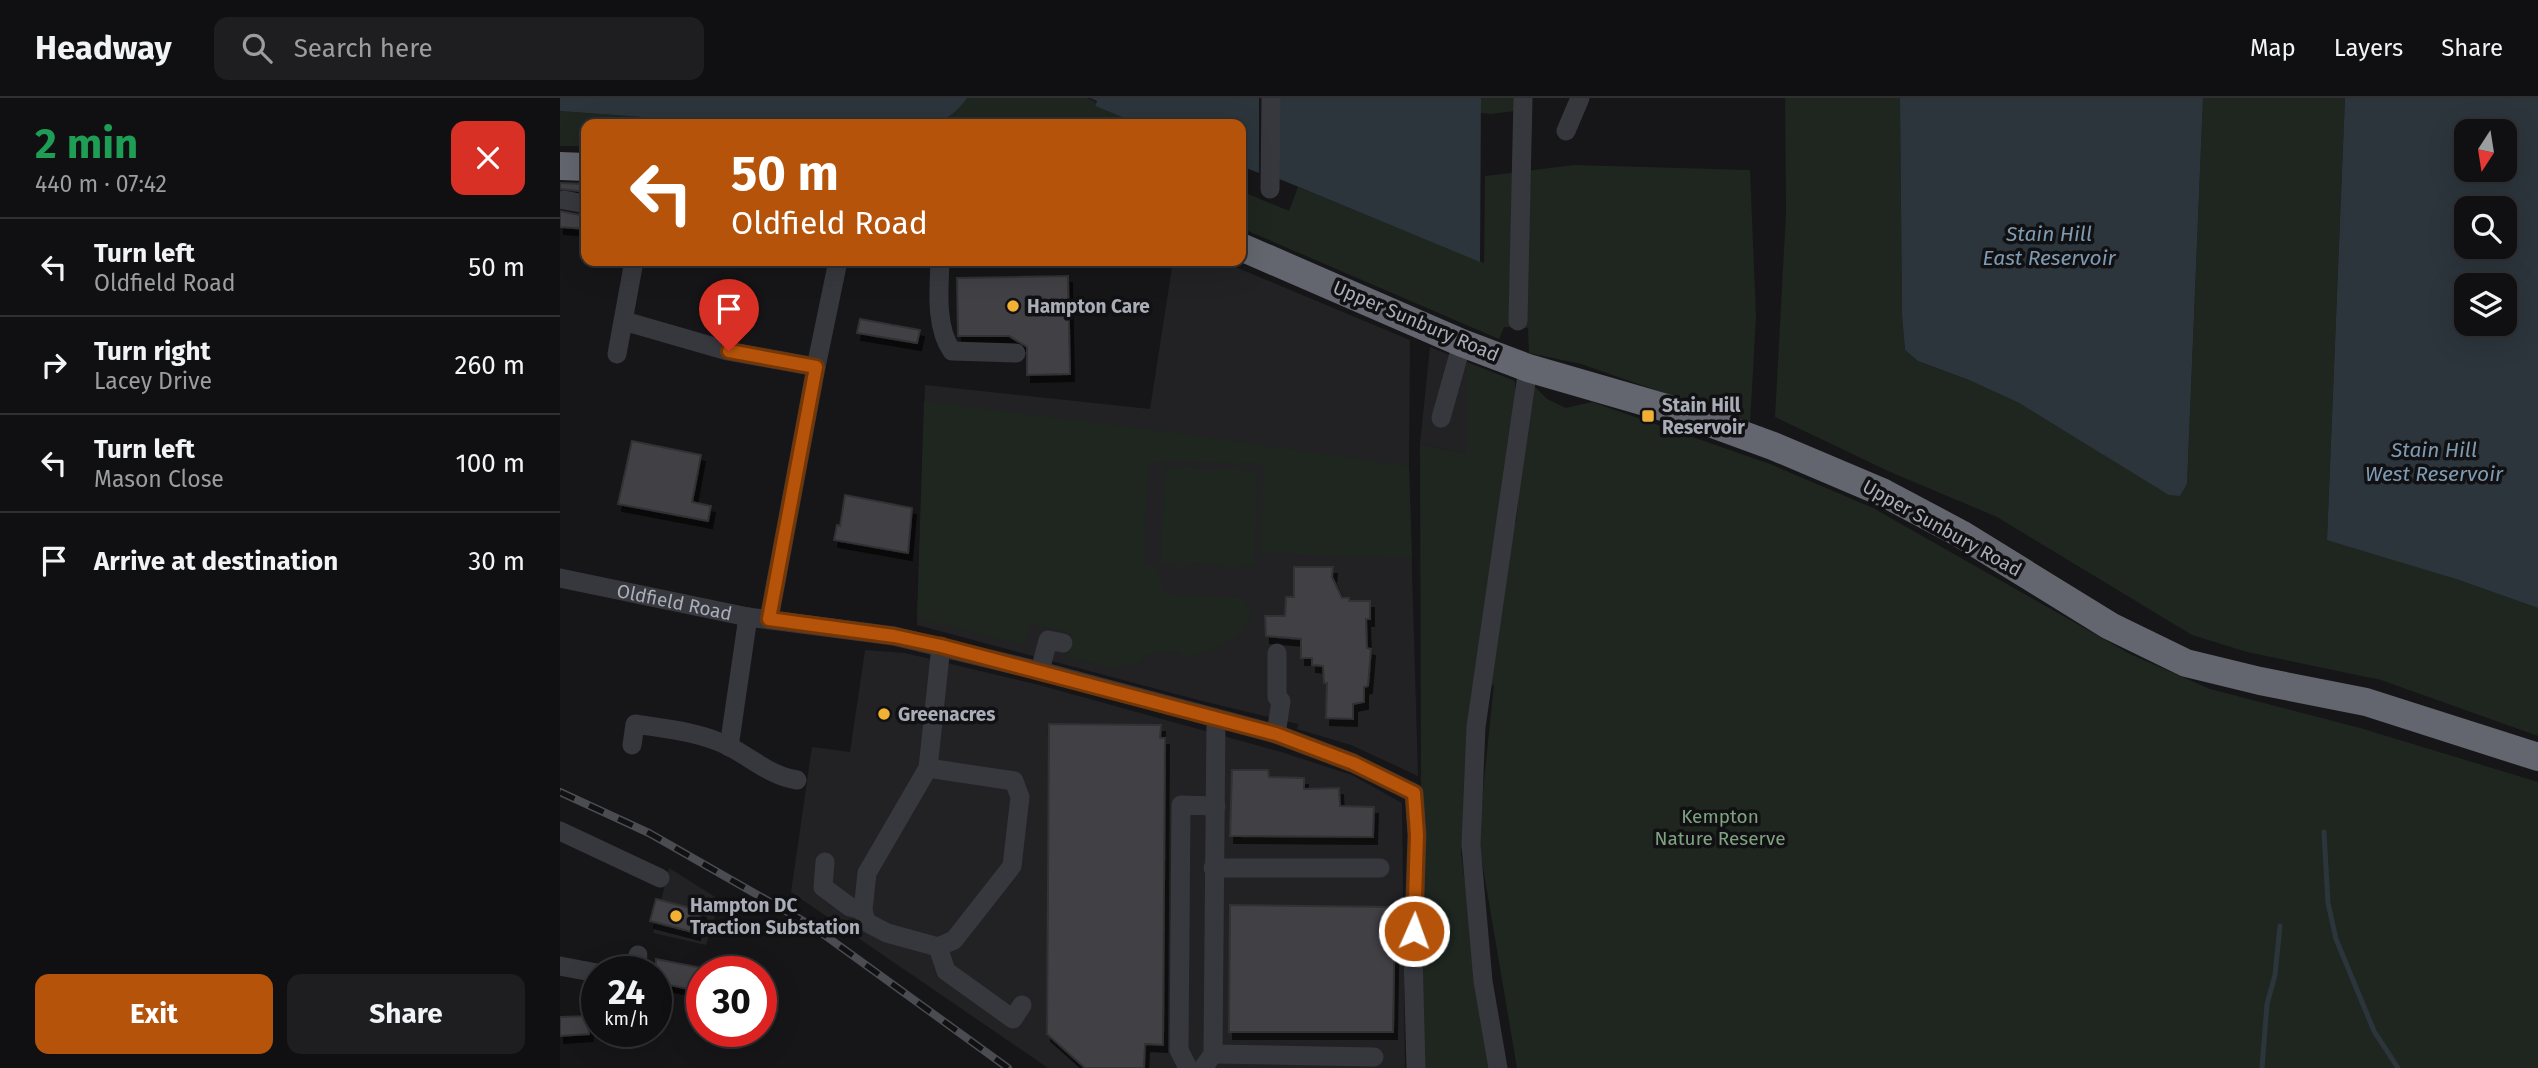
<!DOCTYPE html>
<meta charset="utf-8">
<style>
:root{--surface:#101012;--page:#1e1e20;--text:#f1f3f6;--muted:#9c9d9f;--line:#303032;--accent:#b45309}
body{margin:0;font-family:"Fira Sans",sans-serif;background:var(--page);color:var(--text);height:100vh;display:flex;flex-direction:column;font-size:26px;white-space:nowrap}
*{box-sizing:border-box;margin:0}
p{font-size:23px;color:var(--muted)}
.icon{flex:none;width:38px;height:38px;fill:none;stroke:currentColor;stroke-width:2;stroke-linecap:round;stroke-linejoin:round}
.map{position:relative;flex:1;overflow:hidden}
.details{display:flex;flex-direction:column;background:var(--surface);width:560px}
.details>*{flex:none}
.banner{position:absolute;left:21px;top:21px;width:665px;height:147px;border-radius:14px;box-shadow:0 7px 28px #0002,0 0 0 2px var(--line);background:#b45309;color:#fff;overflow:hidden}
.needle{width:46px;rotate:192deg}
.buttons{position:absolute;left:1894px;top:21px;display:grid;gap:14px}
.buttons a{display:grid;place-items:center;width:63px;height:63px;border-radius:14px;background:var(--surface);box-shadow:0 7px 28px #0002,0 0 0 2px var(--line);font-size:35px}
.speed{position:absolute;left:21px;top:858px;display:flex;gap:14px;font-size:35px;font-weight:700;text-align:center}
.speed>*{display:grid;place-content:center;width:91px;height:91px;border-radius:50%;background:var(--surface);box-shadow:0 7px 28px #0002,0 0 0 2px var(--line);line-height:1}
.speed small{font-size:18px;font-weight:400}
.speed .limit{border:10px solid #d22;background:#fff;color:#111}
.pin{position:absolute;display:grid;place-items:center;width:60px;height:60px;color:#fff;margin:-72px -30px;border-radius:50% 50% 50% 0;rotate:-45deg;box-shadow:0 0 7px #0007}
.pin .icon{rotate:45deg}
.me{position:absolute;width:77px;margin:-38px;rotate:2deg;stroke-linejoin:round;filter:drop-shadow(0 0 5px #0008)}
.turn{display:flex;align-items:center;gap:24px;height:147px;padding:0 35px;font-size:32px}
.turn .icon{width:91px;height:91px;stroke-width:2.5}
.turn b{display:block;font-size:49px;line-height:60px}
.round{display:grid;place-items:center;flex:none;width:74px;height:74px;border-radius:14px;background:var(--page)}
.summary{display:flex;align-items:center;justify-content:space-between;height:119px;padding:0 35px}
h1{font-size:42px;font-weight:700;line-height:52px;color:#1e9e55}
.primary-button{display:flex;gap:14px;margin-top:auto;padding:14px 35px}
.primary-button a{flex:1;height:80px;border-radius:14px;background:var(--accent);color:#fff;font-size:28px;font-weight:700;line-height:80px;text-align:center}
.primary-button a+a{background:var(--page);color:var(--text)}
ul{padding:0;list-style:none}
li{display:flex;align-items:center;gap:21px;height:98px;padding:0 35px;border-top:2px solid var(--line)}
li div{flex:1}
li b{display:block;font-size:26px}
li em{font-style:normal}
header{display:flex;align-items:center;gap:42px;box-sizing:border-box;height:98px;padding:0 35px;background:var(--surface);border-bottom:2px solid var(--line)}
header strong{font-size:33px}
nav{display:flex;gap:38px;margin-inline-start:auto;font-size:24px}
.search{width:490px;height:63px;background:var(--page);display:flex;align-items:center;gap:18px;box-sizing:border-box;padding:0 24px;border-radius:14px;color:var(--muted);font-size:26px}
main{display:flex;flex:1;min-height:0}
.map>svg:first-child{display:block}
</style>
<header>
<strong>Headway</strong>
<div class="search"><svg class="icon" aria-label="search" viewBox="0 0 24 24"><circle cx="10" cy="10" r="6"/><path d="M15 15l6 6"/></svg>Search here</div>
<nav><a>Map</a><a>Layers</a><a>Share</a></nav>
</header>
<main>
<section class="details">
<div class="summary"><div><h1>2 min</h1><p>440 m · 07:42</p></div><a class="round" style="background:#d93025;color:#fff"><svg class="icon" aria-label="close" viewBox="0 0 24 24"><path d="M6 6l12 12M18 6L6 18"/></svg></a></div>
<ul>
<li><svg class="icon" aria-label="left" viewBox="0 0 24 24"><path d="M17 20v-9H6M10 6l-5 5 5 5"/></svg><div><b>Turn left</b><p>Oldfield Road</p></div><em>50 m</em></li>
<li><svg class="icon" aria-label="right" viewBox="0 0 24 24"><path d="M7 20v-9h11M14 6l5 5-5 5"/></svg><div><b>Turn right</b><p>Lacey Drive</p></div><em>260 m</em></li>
<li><svg class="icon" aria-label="left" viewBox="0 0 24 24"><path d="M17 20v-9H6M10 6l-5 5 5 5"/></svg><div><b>Turn left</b><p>Mason Close</p></div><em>100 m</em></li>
<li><svg class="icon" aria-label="arrive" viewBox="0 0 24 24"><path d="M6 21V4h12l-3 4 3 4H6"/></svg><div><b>Arrive at destination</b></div><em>30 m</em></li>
</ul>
<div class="primary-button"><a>Exit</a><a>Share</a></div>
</section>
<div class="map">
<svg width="1978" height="970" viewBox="0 0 1978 970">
<defs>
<filter id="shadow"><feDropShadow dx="4" dy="7" stdDeviation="0" flood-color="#0009"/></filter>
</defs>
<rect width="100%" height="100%" fill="#161618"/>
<g fill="#222225">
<path d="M613 163H661L850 242 849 368 858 678 791 647 737 631 738 626 642 603 357 527 365 287 590 311Z"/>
<path d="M870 249 907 264V356L860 346Z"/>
<path d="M305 552 345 555 479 587 721 654 792 677 842 705 845 970H488L231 794 252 649 290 654Z"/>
<path d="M109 770 160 802 146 847 93 835Z"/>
</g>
<g fill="#1e261f">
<path d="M407 0H527L536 4 535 8 579 26H359C377 26 397 14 407 0Z"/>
<path d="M921 0H954V13L931 16 921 15Z"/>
<path d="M1225 0H1340L1342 217 1345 252 1358 263 1409 282 1459 305 1609 396 1620 398 1627 386 1643 0H1785L1767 441 1899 482 1978 510V638L1821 582 1687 554 1632 537 1437 419 1328 373 1215 319 1226 115Z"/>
<path d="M0 13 178 26H26V48H0Z"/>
<path d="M1014 67 1190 72 1196 219 1190 325 1021 266 969 255 968 230 944 229 939 241 681 130V93L729 113 738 89 924 165 925 78Z"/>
<path d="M907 264 955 283V297L940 417 956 425 971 285 987 301 1006 310 1032 304 1210 366 1313 410 1570 556 1650 591 1800 630 1978 684V970H957L918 740 934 586 915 599 901 755 929 970H864L858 854 861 695 860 346 907 356Z"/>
<path d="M364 303 604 333 849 368 852 460 700 455 704 366 604 363 588 366 584 466 598 472 603 492 615 498 682 500 692 515C677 548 657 550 625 560L614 552 581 558 584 563 553 570 507 559 513 537 471 525 464 547 357 520Z"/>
<path d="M621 367 634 368V372H668V369H680L681 373H698L694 468 677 467V471H664V467L631 465 630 469H618V465L601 464 604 371H621Z"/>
</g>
<g fill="#2c353c" fill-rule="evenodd">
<path d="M0 0H407C395 17 381 26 359 26H178L0 13Z"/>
<path d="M530 0H699V75L681 68V26H579L535 8 537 3Z"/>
<path d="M718 0H921L920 164 717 80Z"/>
<path d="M1340 0H1643L1627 386 1620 398 1609 397 1459 305 1409 282 1358 263 1345 252 1342 217Z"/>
<path d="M1785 0H1978V510L1899 482 1767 442ZM1944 33V72H1906V33ZM1944 110V149H1906V110ZM1944 187V226H1906V187Z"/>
</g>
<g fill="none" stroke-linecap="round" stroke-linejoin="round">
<g stroke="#2c353c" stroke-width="5">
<path d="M1764 734 1768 805 1776 841 1814 933 1838 970"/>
<path d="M1702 970 1707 906 1715 877 1720 828"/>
</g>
</g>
<g fill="#404145" stroke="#303034" stroke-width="2" filter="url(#shadow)">
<path d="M0 85 26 86V94L0 91Z"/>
<path d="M0 113 26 118V131L0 129Z"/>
<path d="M508 178 510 276 467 277V249L449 238H398L397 180Z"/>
<path d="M300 221 360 232 357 245 297 235Z"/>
<path d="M72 343 141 357 132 404 151 408 148 423 58 406Z"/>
<path d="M285 397 352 410 348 455 274 442 277 427 280 428Z"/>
<path d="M734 469H773L772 479 782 500H789V503H810V521H806L807 550 811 551 808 588 804 589V604L793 606V621L766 620 767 585H764L763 568 752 567V560H741V541L706 538 705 518H725L726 499H734Z"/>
<path d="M489 626 601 627 600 640H605L603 947 585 946 584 970H525L487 936Z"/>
<path d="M672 672H708L709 679 744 680V691L779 690 780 708 814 709 813 739 670 738Z"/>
<path d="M96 801 142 813 136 835 90 823Z"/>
<path d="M670 807 835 809 833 934H669Z"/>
<path d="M96 861 142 870V894L96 884Z"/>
<path d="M28 918 29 936 0 938V919Z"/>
</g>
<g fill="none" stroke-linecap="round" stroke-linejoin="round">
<g stroke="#37383d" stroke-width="19">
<path d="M1006 33 1020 0"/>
<path d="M710 91 711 0"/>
<path d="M4 102 26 106"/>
<path d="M380 163C379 191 375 229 392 253L456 255"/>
<path d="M64 223 168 253 256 269"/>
<path d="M958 223 963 0"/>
<path d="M57 256 74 163"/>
<path d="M881 320 902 245"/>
<path id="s1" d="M0 480 188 519 334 538 480 573 716 636 793 665 854 695 857 737 853 857 856 970"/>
<path d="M209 521 256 269 278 163"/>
<path d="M480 573 488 542 503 545"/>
<path d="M716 636 721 603 717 599V555"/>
<path d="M72 647 75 626C107 631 141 634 170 649 193 661 211 678 237 682"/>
<path d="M169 649 188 519"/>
<path d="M368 670 454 683 460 699 452 768 394 842 378 849 327 835 306 824 303 812 307 775 368 670 381 548"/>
<path d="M0 733 100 780"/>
<path d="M265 764 263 789 290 809 303 812"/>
<path d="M653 770H820"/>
<path d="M378 849 386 873 453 921 462 907"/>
<path d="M0 868 37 875"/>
<path d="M74 873 78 857"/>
<path d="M653 956 814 959"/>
<path d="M628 970 619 952 621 707 656 708"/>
<path d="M643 970 653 956 656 620"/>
<path d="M938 970 923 883 911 747 916 629 968 270"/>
</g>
<g stroke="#63666e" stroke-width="28">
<path d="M0 68 26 69"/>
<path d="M681 149 902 245 968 270 1120 314 1213 348 1324 395 1401 436 1550 528 1626 565 1700 583 1806 604 1978 659"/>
</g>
<g stroke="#4a4c52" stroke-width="8">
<path id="rail" d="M0 694 89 735 252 828 448 970"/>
</g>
<use href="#rail" stroke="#111113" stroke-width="5" stroke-dasharray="16" stroke-linecap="butt"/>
</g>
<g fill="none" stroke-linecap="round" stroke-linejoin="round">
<g stroke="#753606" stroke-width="18">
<path id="route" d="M169 253 256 269 209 521 334 538 381 548 716 636 793 665 854 695 857 737 854 833"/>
</g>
<use href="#route" stroke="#b45309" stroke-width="12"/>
</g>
<g fill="#f2b134" stroke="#111113" stroke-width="2.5">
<circle cx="453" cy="208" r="7"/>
<rect x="1081" y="311" width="14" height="14" rx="3.5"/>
<circle cx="324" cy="616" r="7"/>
<circle cx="116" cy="818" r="7"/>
</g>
<g text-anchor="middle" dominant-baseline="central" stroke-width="7" stroke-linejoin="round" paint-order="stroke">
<g font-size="19" font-weight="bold" fill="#a8adb8" stroke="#111113" text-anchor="start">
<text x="467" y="208">Hampton Care</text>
<text x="1102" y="307">Stain Hill<tspan x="1102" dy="22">Reservoir</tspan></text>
<text x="338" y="616">Greenacres</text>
<text x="130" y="807">Hampton DC<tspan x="130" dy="22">Traction Substation</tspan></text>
</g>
<g font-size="19" fill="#a8adb8" stroke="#111113">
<text transform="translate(856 223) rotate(23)">Upper Sunbury Road</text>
<text transform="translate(1382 430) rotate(29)">Upper Sunbury Road</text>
<text stroke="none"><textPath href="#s1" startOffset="117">Oldfield Road</textPath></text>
</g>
<g font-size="19" fill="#7fa381" stroke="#111113">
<text x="1160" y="718">Kempton<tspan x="1160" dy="22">Nature Reserve</tspan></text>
</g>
<g font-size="21" font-style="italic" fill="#7f9bb3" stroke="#111113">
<text x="1489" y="136">Stain Hill<tspan x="1489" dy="24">East Reservoir</tspan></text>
<text x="1874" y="352">Stain Hill<tspan x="1874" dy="24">West Reservoir</tspan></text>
</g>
</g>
</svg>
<div class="buttons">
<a><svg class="needle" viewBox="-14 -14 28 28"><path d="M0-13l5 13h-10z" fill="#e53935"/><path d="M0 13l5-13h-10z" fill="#9c9d9f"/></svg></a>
<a><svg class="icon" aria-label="search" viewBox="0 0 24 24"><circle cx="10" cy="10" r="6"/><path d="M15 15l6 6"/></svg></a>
<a><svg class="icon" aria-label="layers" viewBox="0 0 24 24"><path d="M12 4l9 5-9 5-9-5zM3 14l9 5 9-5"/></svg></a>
</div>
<div class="speed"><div>24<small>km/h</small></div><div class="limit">30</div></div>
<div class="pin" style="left:169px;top:253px;background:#d93025"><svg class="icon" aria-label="arrive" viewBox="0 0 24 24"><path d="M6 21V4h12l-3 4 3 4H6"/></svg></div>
<svg class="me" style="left:854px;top:833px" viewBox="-20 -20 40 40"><circle r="17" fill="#b45309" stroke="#fff" stroke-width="3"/><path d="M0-11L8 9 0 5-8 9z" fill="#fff"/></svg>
<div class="banner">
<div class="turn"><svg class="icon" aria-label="left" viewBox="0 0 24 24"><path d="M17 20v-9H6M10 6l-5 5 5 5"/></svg><div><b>50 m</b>Oldfield Road</div></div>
</div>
</div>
</main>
